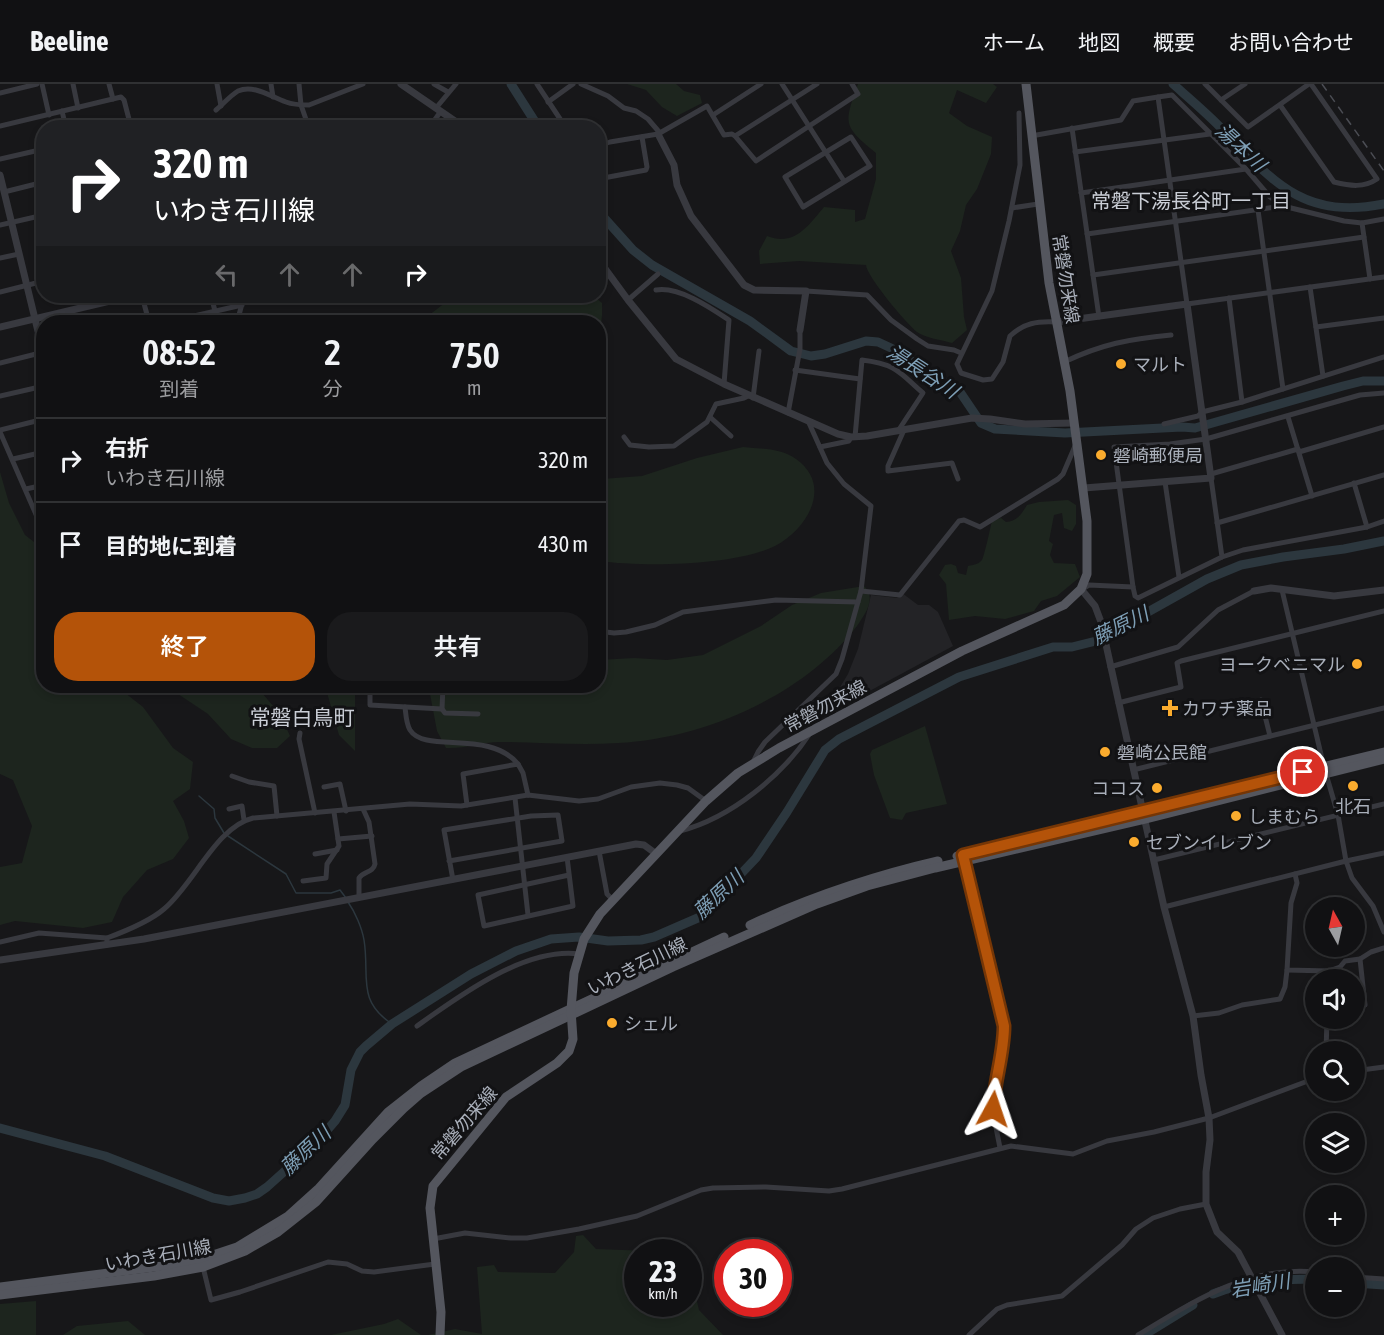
<!DOCTYPE html>
<html lang="ja">
<meta charset="utf-8">
<style>
:root{--surface:#111113;--page:#1a1a1c;--text:#f1f3f6;--muted:#9c9da0;--line:#303133;--accent:#b45309}
body{margin:0;font-family:"Asap Condensed","Noto Sans JP",sans-serif;background:var(--page);color:var(--text);height:100vh;display:flex;flex-direction:column;font-size:22px;white-space:nowrap}
*{box-sizing:border-box;margin:0}
p{font-size:20px;color:var(--muted)}
.icon{flex:none;width:33px;height:33px;fill:none;stroke:currentColor;stroke-width:2;stroke-linecap:round;stroke-linejoin:round}
.map{position:relative;flex:1;overflow:hidden}
.sheet{position:absolute;left:36px;top:231px;width:570px;height:378px;display:flex;flex-direction:column;background:var(--surface);border-radius:24px;box-shadow:0 3px 9px #0003,0 0 0 2px var(--line)}
.sheet>*{flex:none}
.banner{position:absolute;left:36px;top:36px;width:570px;height:183px;border-radius:24px;box-shadow:0 3px 9px #0003,0 0 0 2px var(--line);background:#202124;color:#fff;overflow:hidden}
.needle{width:39px;rotate:352deg}
.controls{position:absolute;left:1305px;top:813px;display:grid;gap:12px}
.controls a{display:grid;place-items:center;width:60px;height:60px;border-radius:50%;background:var(--surface);box-shadow:0 3px 9px #0003,0 0 0 2px var(--line);font-size:30px}
.speed{position:absolute;left:624px;top:1155px;display:flex;gap:12px;font-size:30px;font-weight:700;text-align:center}
.speed>*{display:grid;place-content:center;width:78px;height:78px;border-radius:50%;background:var(--surface);box-shadow:0 3px 9px #0003,0 0 0 2px var(--line);line-height:1}
.speed small{font-size:15px;font-weight:400}
.speed .limit{border:9px solid #d22;background:#fff;color:#111}
.pin{position:absolute;display:grid;place-items:center;width:51px;height:51px;color:#fff;margin:-26px;border:3px solid #fff;border-radius:50%;box-shadow:0 2px 6px #0007}
.me{position:absolute;width:66px;margin:-33px;rotate:5deg;stroke-linejoin:round;filter:drop-shadow(0 0 4px #0008)}
.turn{display:flex;align-items:center;gap:21px;height:126px;padding:0 18px;font-size:27px}
.turn .icon{width:78px;height:78px;stroke-width:2.5}
.turn b{display:block;font-size:42px;line-height:51px}
.lanes{display:flex;align-items:center;height:57px;padding:0 18px;background:#0003;justify-content:center;gap:30px;direction:ltr}
.lanes .off{opacity:.35}
.eta{display:flex;justify-content:space-evenly;align-items:center;height:102px;text-align:center}
.eta b{font-size:36px;font-weight:600;line-height:42px}
.action{display:flex;gap:12px;margin-top:auto;padding:12px 18px}
.action a{flex:1;height:69px;border-radius:24px;background:var(--accent);color:#fff;font-size:24px;font-weight:600;line-height:69px;text-align:center}
.action a+a{background:var(--page);color:var(--text)}
ul{padding:0;list-style:none}
li{display:flex;align-items:center;gap:18px;height:84px;padding:0 18px;border-top:2px solid var(--line)}
li div{flex:1}
li b{display:block;font-size:22px}
li em{font-style:normal}
header{display:flex;align-items:center;gap:36px;box-sizing:border-box;height:84px;padding:0 30px;background:var(--surface);border-bottom:2px solid var(--line)}
header strong{font-size:28px}
nav{display:flex;gap:33px;margin-inline-start:auto;font-size:21px}
.map>svg:first-child{display:block}
</style>
<header>
<strong>Beeline</strong>
<nav><a>ホーム</a><a>地図</a><a>概要</a><a>お問い合わせ</a></nav>
</header>
<div class="map">
<svg width="1384" height="1251" viewBox="0 0 1384 1251">
<rect width="100%" height="100%" fill="#171719"/>
<path fill="#232326" d="M902 509 918 521H929L938 528 953 562 825 631V628L848 590 858 565 871 511 897 514Z"/>
<g fill="#1d251e">
<path d="M627 0H676L684 7 700 11 702 19 677 32 662 23 646 6Z"/>
<path d="M858 0H993L997 3 986 19 957 6 949 29 967 42 992 53 991 70 977 105 966 121 960 147 951 167 961 194 964 233 967 246 952 259C942 256 925 254 917 248 906 239 867 193 866 181L799 177 760 180 759 167 767 152C794 163 808 142 824 123L855 126V138L865 135 876 95V69C842 41 844 40 858 0Z"/>
<path d="M454 212H594L602 219V231L599 259 598 238H420Z"/>
<path d="M743 363C761 365 781 364 796 375 833 401 808 445 775 462 734 482 644 483 599 477V393L602 395 642 392 697 374Z"/>
<path d="M0 388 9 419 25 451 43 465 44 602H116L143 623 173 664 193 678 190 705 173 717 184 737 189 754 173 775 147 786 123 813 112 838 83 844 15 837 0 841V783L22 779 32 742 13 696 0 690Z"/>
<path d="M1068 416 1076 421V440L1072 447 1064 444 1062 429 1054 431 1049 457 1053 460 1050 471 1054 479 1075 480 1080 493 1057 512 1041 517 1034 527 1005 535 975 532 949 536 946 500 939 491 945 481 951 480 956 482 958 489 966 491 968 482C973 481 979 480 982 476 984 473 991 442 992 436L1001 434 1006 438C1017 437 1021 431 1027 421L1039 418Z"/>
<path d="M864 502C877 514 865 530 857 542 804 611 704 655 618 659 579 662 539 658 500 658 481 658 464 665 446 664L437 647 430 610 435 603 598 602 599 576 634 574 667 576 703 571 761 542 792 521 821 509Z"/>
<path d="M166 602H256L280 630 290 652 277 664H252L231 655 208 630Z"/>
<path d="M323 602H355V667L339 651 326 605Z"/>
<path d="M925 642 947 720 906 729 902 736 890 734 874 691 870 670 872 666Z"/>
<path d="M583 1151 596 1165 678 1168H638V1220H688L689 1179 701 1178 695 1209 699 1226 723 1251H428L455 1245 482 1250 477 1183 494 1181 498 1188 555 1189 574 1168 576 1152Z"/>
<path d="M36 1217V1251H0V1220Z"/>
<path d="M398 1235 421 1251H331L384 1240Z"/>
<path d="M128 1237 145 1251H63L77 1242Z"/>
</g>
<g fill="none" stroke-linecap="round" stroke-linejoin="round">
<g stroke="#2c373e" stroke-width="1.5">
<path d="M199 712 214 725 215 734 224 749"/>
<path d="M228 752 286 790 296 809H331L340 806 346 814"/>
<path d="M348 818C355 828 362 844 364 856 370 892 356 916 392 940"/>
</g>
<g stroke="#2c373e" stroke-width="9">
<path d="M511 0 539 44"/>
<path d="M1173 0C1190 15 1208 30 1224 47 1274 99 1305 136 1384 120"/>
<path d="M598 127 633 166 652 181 750 237 791 267 811 272 825 270 866 257 878 258 891 264 960 308 981 339 995 345 1065 349 1182 343 1195 344 1343 302 1363 297H1384"/>
<path d="M0 1044 105 1072 213 1114 229 1117 245 1114 257 1110 267 1103 315 1060 335 1037 345 1021 351 986 360 968 366 962 392 940 471 890 516 867 551 855 579 853 608 857 641 856 654 853 700 833 756 774 787 728 825 666 839 655 959 593 1053 563H1072L1096 557 1207 495 1241 481 1283 473 1344 465 1384 457"/>
<path d="M1354 1199 1384 1201"/>
<path d="M1213 1210C1244 1197 1283 1195 1316 1195"/>
<path d="M1144 1251 1193 1221"/>
</g>
<g stroke="#38393f" stroke-width="5">
<path d="M42 0 49 31"/>
<path d="M73 0 78 24"/>
<path d="M109 0 113 15"/>
<path d="M217 0 221 22"/>
<path d="M271 0 273 13"/>
<path d="M299 0 301 21 309 44"/>
<path d="M434 0 448 8"/>
<path d="M537 0 566 44"/>
<path d="M581 0 608 12 624 24 636 27 648 35 660 49"/>
<path d="M782 0 844 97"/>
<path d="M817 0 735 52 756 77 858 10 852 0"/>
<path d="M1205 0 1248 43 1309 0"/>
<path d="M0 9 37 0"/>
<path d="M1221 16 1245 0"/>
<path d="M548 18 573 0"/>
<path d="M1280 21 1334 98C1350 102 1364 104 1377 95L1311 0"/>
<path d="M436 24 456 0"/>
<path d="M216 26C223 20 230 12 238 7 254 0 271 13 286 18 294 21 301 21 309 21L363 0"/>
<path d="M62 27 66 44"/>
<path d="M1019 29 1020 81 1009 137 992 207 957 280 961 289 983 296 992 295 1003 278 1010 252C1024 239 1037 237 1056 238"/>
<path d="M713 31 761 0"/>
<path d="M0 42 121 13 124 16 131 43"/>
<path d="M130 44 149 39 150 44"/>
<path d="M250 44 255 41 257 44"/>
<path d="M320 44 338 39 340 44"/>
<path d="M429 44 441 27"/>
<path d="M1072 44 1099 233"/>
<path d="M1031 52 1121 36 1133 17 1158 13"/>
<path d="M851 53 870 82 803 123 785 93Z"/>
<path d="M598 62 610 58 658 50 707 22 724 51 732 50 735 52"/>
<path d="M1075 68 1210 50"/>
<path d="M0 75 44 65"/>
<path d="M598 95 646 86 647 83 642 53"/>
<path d="M4 108 44 98"/>
<path d="M1081 109 1246 85"/>
<path d="M1012 124 1038 120"/>
<path d="M1258 126 1283 305"/>
<path d="M1384 135 1362 139 1344 137 1283 122 1270 113 1246 85 1172 11 1158 13 1187 220 1384 193"/>
<path d="M1362 139 1370 195"/>
<path d="M0 141 44 131"/>
<path d="M1087 150 1283 122"/>
<path d="M0 174 19 170"/>
<path d="M1093 191 1364 153"/>
<path d="M1310 203 1323 292"/>
<path d="M656 206C679 202 711 224 729 236L724 300"/>
<path d="M806 207 867 211 891 236 917 255 928 262 954 266 961 269"/>
<path d="M0 208 44 197"/>
<path d="M142 212 149 238"/>
<path d="M211 212 218 238"/>
<path d="M244 212 239 231 242 235 254 238"/>
<path d="M1229 214 1242 318"/>
<path d="M628 216 658 190"/>
<path d="M168 238 242 221"/>
<path d="M1316 243 1384 234"/>
<path d="M1064 278C1102 260 1129 255 1171 251"/>
<path d="M0 279 44 268"/>
<path d="M795 286 860 295"/>
<path d="M0 312 44 302"/>
<path d="M753 314 759 267"/>
<path d="M788 329 800 265V246"/>
<path d="M710 333 731 352"/>
<path d="M1288 333 1312 412"/>
<path d="M1164 340 1198 332 1202 328 1242 318 1384 273"/>
<path d="M0 346 44 335"/>
<path d="M904 346 888 382V387L952 379 958 395"/>
<path d="M0 348 38 435 44 434"/>
<path d="M624 353 630 361 649 363 674 362 707 338 716 320 744 314 748 312"/>
<path d="M855 353 862 276C896 280 899 288 923 309L898 347"/>
<path d="M820 363 849 357 851 353"/>
<path d="M1299 368 1384 343"/>
<path d="M13 375 44 368"/>
<path d="M1211 390 1298 365"/>
<path d="M1211 394 1222 473 1138 514 1135 512 1133 503 1114 363 1170 360 1206 355 1360 311 1384 309"/>
<path d="M1165 398 1179 493"/>
<path d="M1354 399 1367 443"/>
<path d="M26 405 44 401"/>
<path d="M38 435 41 450"/>
<path d="M1217 439 1384 391"/>
<path d="M1222 473 1243 466 1367 443 1384 437"/>
<path d="M1083 505 1089 501 1133 503"/>
<path d="M1282 506 1324 683 1338 731 1346 777 1384 769"/>
<path d="M861 507 900 511 959 437 964 436 980 443 1058 395 1063 390 1075 362"/>
<path d="M598 547 614 549 626 548 655 541 683 528 776 516 858 518"/>
<path d="M1110 583 1178 563 1218 526 1254 507"/>
<path d="M370 602V621L442 625 445 629 478 630"/>
<path d="M1261 616 1270 652"/>
<path d="M1118 619 1181 603 1177 579 1181 577 1384 527"/>
<path d="M405 623C406 631 406 639 410 646 425 670 489 645 518 680"/>
<path d="M442 625 443 602"/>
<path d="M300 649 299 655 315 729"/>
<path d="M753 678 758 668 765 658 836 590 842 575 861 507 871 422 844 400 827 379 809 339"/>
<path d="M1133 686 1384 624"/>
<path d="M232 692 249 698 274 702 277 732"/>
<path d="M324 703 340 700 346 727"/>
<path d="M515 714 528 831"/>
<path d="M467 721 463 690 518 680 523 689 528 711"/>
<path d="M229 725 242 722 244 736"/>
<path d="M680 747C731 734 783 691 811 648"/>
<path d="M338 755 372 752"/>
<path d="M599 767 607 810 613 816"/>
<path d="M315 770 337 766"/>
<path d="M567 773 573 822 484 842 478 811 569 791"/>
<path d="M964 775 1004 942C1004 963 997 982 994 1003 991 1024 996 1043 1000 1064"/>
<path d="M1154 776 1384 720"/>
<path d="M449 777 562 757 558 731 531 732 444 746 453 796"/>
<path d="M1295 790 1297 799 1291 819 1287 886 1329 887 1340 883 1345 877 1360 875"/>
<path d="M303 797 326 794 327 780 339 762 334 728"/>
<path d="M359 812V794C364 787 373 789 375 780L369 738 363 725"/>
<path d="M1164 823 1346 777 1352 794 1373 822 1384 848"/>
<path d="M0 858 39 849 107 854"/>
<path d="M107 861V854C126 847 149 838 164 825 194 800 216 743 253 734L410 720 461 722 528 711 579 717 598 715 631 703 660 699 677 701 688 704 706 717"/>
<path d="M1365 921 1360 875 1371 868 1384 864"/>
<path d="M1193 932 1219 929 1242 921 1280 915 1285 903 1287 886"/>
<path d="M417 942C459 912 525 863 579 870"/>
<path d="M1326 968 1327 934"/>
<path d="M1354 987 1384 983"/>
<path d="M433 1155 465 1149 511 1154H527L579 1145 637 1132 701 1106 713 1104 766 1103 829 1107 842 1105 1011 1062 1073 1070 1107 1057 1154 1048 1209 1034 1316 994"/>
<path d="M203 1183 211 1216 240 1208 328 1178 347 1180 362 1187 374 1188 435 1180"/>
<path d="M1354 1193 1384 1195"/>
<path d="M969 1251 997 1225 1007 1221 1062 1212 1122 1161 1136 1145 1153 1134 1180 1125 1206 1120"/>
<path d="M1138 1251C1193 1218 1248 1181 1316 1188"/>
</g>
<g stroke="#38393f" stroke-width="7">
<path d="M401 0 465 44"/>
<path d="M658 50 674 81 677 101 691 132 744 201 754 206 806 207 800 246"/>
<path d="M0 91 44 272"/>
<path d="M598 175 628 216 676 275 724 300 838 350 851 353 867 352 972 334 990 335 1025 340 1074 339"/>
<path d="M1056 238 1187 220 1211 394 1084 404"/>
<path d="M0 243 131 212"/>
<path d="M1081 505 1095 522 1101 538 1164 823 1193 932 1201 991 1209 1034 1210 1056 1206 1088V1120L1217 1148 1238 1168 1282 1251"/>
<path d="M1254 507 1271 504 1334 512 1384 506"/>
<path d="M0 876 144 855 636 760 644 761 655 769"/>
</g>
<g stroke="#54565e" stroke-width="9">
<path d="M957 772 1384 668"/>
<path d="M750 841C811 813 873 792 938 777"/>
<path d="M0 1203 178 1180 201 1175 237 1163 288 1132 319 1104 388 1028 421 1002 455 979 724 853"/>
<path d="M0 1211 154 1192 203 1183 245 1167 278 1148 316 1118 373 1055 404 1024 420 1010 461 983 673 883 817 820 867 802 935 784 1145 735 1384 675"/>
<path d="M440 1251 441 1228 430 1124 433 1102 506 1013 557 979 569 967 573 955 571 926 574 889 584 855 600 830 706 717 738 689 779 664 962 567 1064 521 1081 505 1087 490V437L1070 307 1049 199 1026 0"/>
</g>
<path stroke="#4b4d54" stroke-width="1.5" stroke-dasharray="8 6" stroke-linecap="butt" d="M1322 0 1384 87"/>
</g>
<g fill="none" stroke-linecap="round" stroke-linejoin="round">
<g stroke="#753606" stroke-width="15">
<path id="route" d="M993 1025C994 997 1004 970 1004 942L963 771 1303 688"/>
</g>
<use href="#route" stroke="#b45309" stroke-width="10"/>
</g>
<g fill="#fbac2e" stroke="#121214" stroke-width="2">
<circle cx="1121" cy="280" r="6"/>
<circle cx="1101" cy="371" r="6"/>
<circle cx="1357" cy="580" r="6"/>
<path d="M1167 615h6v6h6v6h-6v6h-6v-6h-6v-6h6z"/>
<circle cx="1105" cy="668" r="6"/>
<circle cx="1353" cy="702" r="6"/>
<circle cx="1157" cy="704" r="6"/>
<circle cx="1236" cy="732" r="6"/>
<circle cx="1134" cy="758" r="6"/>
<circle cx="612" cy="939" r="6"/>
</g>
<g text-anchor="middle" dominant-baseline="central" stroke-width="6" stroke-linejoin="round" paint-order="stroke">
<g font-size="18" fill="#a9afba" stroke="#121214">
<text transform="translate(1066 195) rotate(81)">常磐勿来線</text>
<text transform="translate(825 622) rotate(-28)">常磐勿来線</text>
<text transform="translate(637 882) rotate(-26)">いわき石川線</text>
<text transform="translate(464 1039) rotate(-49)">常磐勿来線</text>
<text transform="translate(158 1171) rotate(-10)">いわき石川線</text>
</g>
<g font-size="18" fill="#a9afba" stroke="#121214" text-anchor="start">
<text x="1133" y="280">マルト</text>
<text x="1113" y="371">磐崎郵便局</text>
<text x="1345" y="580" text-anchor="end">ヨークベニマル</text>
<text x="1182" y="624">カワチ薬品</text>
<text x="1117" y="668">磐崎公民館</text>
<text x="1145" y="704" text-anchor="end">ココス</text>
<text x="1353" y="722" text-anchor="middle">北石</text>
<text x="1248" y="732">しまむら</text>
<text x="1146" y="758">セブンイレブン</text>
<text x="624" y="939">シェル</text>
</g>
<g font-size="20" font-style="italic" fill="#7e9fb6" stroke="#121214">
<text transform="translate(1241 63) rotate(43)">湯本川</text>
<text transform="translate(923 287) rotate(33)">湯長谷川</text>
<text transform="translate(1120 541) rotate(-26)">藤原川</text>
<text transform="translate(718 810) rotate(-43)">藤原川</text>
<text transform="translate(305 1066) rotate(-43)">藤原川</text>
<text transform="translate(1260 1201) rotate(-9)">岩崎川</text>
</g>
<g font-size="20" fill="#caced6" stroke="#121214">
<text x="1191" y="116">常磐下湯長谷町一丁目</text>
</g>
<g font-size="21" fill="#caced6" stroke="#121214">
<text x="302" y="633">常磐白鳥町</text>
</g>
</g>
</svg>
<div class="controls">
<a><svg class="needle" viewBox="-14 -14 28 28"><path d="M0-13l5 13h-10z" fill="#e53935"/><path d="M0 13l5-13h-10z" fill="#9c9da0"/></svg></a>
<a><svg class="icon" aria-label="sound" viewBox="0 0 24 24"><path d="M4 9h4l5-4v14l-5-4H4zM17 9q2 3 0 6"/></svg></a>
<a><svg class="icon" aria-label="search" viewBox="0 0 24 24"><circle cx="10" cy="10" r="6"/><path d="M15 15l6 6"/></svg></a>
<a><svg class="icon" aria-label="layers" viewBox="0 0 24 24"><path d="M12 4l9 5-9 5-9-5zM3 14l9 5 9-5"/></svg></a>
<a>+</a>
<a>−</a>
</div>
<div class="speed"><div>23<small>km/h</small></div><div class="limit">30</div></div>
<div class="pin" style="left:1303px;top:688px;background:#d93025"><svg class="icon" aria-label="arrive" viewBox="0 0 24 24"><path d="M6 21V4h12l-3 4 3 4H6"/></svg></div>
<svg class="me" style="left:993px;top:1025px" viewBox="-20 -20 40 40"><path d="M0-17L14 15 0 8-14 15z" fill="#b45309" stroke="#fff" stroke-width="4"/></svg>
<div class="banner">
<div class="turn"><svg class="icon" aria-label="right" viewBox="0 0 24 24"><path d="M7 20v-9h11M14 6l5 5-5 5"/></svg><div><b>320 m</b>いわき石川線</div></div>
<div class="lanes"><svg class="icon off" aria-label="left" viewBox="0 0 24 24"><path d="M17 20v-9H6M10 6l-5 5 5 5"/></svg><svg class="icon off" aria-label="ahead" viewBox="0 0 24 24"><path d="M12 20V5M6 11l6-6 6 6"/></svg><svg class="icon off" aria-label="ahead" viewBox="0 0 24 24"><path d="M12 20V5M6 11l6-6 6 6"/></svg><svg class="icon" aria-label="right" viewBox="0 0 24 24"><path d="M7 20v-9h11M14 6l5 5-5 5"/></svg></div>
</div>
<section class="sheet">
<div class="eta">
<div><b>08:52</b><p>到着</p></div>
<div><b>2</b><p>分</p></div>
<div><b>750</b><p>m</p></div>
</div>
<ul>
<li><svg class="icon" aria-label="right" viewBox="0 0 24 24"><path d="M7 20v-9h11M14 6l5 5-5 5"/></svg><div><b>右折</b><p>いわき石川線</p></div><em>320 m</em></li>
<li><svg class="icon" aria-label="arrive" viewBox="0 0 24 24"><path d="M6 21V4h12l-3 4 3 4H6"/></svg><div><b>目的地に到着</b></div><em>430 m</em></li>
</ul>
<div class="action"><a>終了</a><a>共有</a></div>
</section>
</div>
